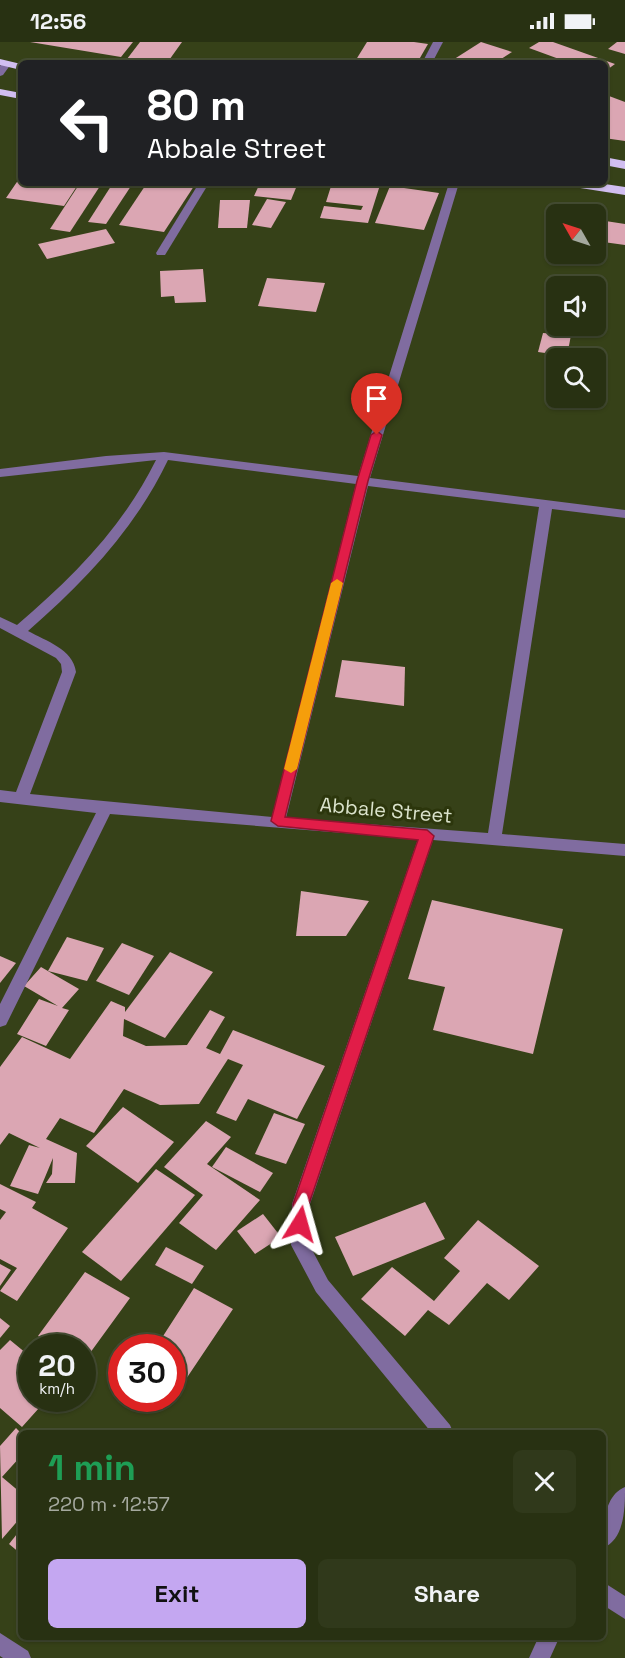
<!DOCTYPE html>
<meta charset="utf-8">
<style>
:root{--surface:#283112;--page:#30391b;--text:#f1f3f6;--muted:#a5a99f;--line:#444c32;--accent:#c4a7f1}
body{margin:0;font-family:"Space Grotesk",sans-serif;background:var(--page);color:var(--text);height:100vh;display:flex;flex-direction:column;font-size:22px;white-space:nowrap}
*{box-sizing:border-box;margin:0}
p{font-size:20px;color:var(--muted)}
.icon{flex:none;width:33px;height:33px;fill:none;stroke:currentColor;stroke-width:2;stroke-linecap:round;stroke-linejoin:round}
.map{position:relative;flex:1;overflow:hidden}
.details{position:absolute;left:18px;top:1388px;width:588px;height:210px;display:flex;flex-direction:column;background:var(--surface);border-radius:9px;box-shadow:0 2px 4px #0004,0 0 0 2px var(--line)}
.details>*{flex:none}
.hud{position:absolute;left:18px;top:18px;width:590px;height:126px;border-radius:9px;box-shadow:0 2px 4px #0004,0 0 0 2px var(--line);background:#202124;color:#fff;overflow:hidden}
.needle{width:39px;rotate:309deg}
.controls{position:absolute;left:546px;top:162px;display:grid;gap:12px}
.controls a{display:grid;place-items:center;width:60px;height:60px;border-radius:9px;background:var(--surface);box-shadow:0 2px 4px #0004,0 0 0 2px var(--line);font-size:30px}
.speed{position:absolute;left:18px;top:1292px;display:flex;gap:12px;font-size:30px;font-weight:700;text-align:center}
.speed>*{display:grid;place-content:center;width:78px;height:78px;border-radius:50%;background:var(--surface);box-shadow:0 2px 4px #0004,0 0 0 2px var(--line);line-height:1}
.speed small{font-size:15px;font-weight:400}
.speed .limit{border:9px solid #d22;background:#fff;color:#111}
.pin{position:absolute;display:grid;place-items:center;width:51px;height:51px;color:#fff;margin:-62px -26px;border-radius:50% 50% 50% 0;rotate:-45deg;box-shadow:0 0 6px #0007}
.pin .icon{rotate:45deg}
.me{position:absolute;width:66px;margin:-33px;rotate:8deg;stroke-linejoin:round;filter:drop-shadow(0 0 4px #0008)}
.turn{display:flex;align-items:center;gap:21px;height:126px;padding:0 30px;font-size:27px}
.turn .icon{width:78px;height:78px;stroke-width:2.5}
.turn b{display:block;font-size:42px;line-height:51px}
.round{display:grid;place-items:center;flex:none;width:63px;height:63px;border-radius:9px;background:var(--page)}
.overview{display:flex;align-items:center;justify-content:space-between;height:102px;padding:0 30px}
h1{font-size:36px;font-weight:800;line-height:45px;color:#1e9e55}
.primary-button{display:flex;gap:12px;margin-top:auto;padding:12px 30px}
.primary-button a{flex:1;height:69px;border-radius:9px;background:var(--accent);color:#111;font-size:24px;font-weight:800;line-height:69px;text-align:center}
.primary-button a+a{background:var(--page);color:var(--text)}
.status{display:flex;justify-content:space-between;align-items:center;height:42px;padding:0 30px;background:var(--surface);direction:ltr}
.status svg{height:16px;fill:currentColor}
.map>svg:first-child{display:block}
</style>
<div class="status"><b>12:56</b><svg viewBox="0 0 49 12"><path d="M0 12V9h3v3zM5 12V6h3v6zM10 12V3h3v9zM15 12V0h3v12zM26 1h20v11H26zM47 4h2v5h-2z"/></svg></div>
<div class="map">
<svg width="625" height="1616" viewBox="0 0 625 1616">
<rect width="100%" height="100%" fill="#364118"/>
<g fill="#dba6b3">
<path d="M30 0H133L121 15Z"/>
<path d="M140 0H182L167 21 127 17Z"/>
<path d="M367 0H414L428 2 417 21H354Z"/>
<path d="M481 0 512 10 495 21H448Z"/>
<path d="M539 0H553L615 22 604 30V21H570L529 6Z"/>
<path d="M617 0H625V12L608 7Z"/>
<path d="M609 54 625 60V99L604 96V57Z"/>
<path d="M21 134V141H39L38 143 58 146 61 141H79L64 164 6 156Z"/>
<path d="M80 141H102L70 190 50 187Z"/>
<path d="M113 141H133L106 182 88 180Z"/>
<path d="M147 141H196L164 190 119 183Z"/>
<path d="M260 141H298L291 158 254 154Z"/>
<path d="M332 141 380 143 368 181 320 176 324 164 361 168 363 164 326 160Z"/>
<path d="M390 144 439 151 424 188 375 181Z"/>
<path d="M267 157 286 160 271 186 252 183Z"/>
<path d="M220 158H250L247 186H218Z"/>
<path d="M599 178 625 182V203L596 199Z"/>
<path d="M106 187 115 201 47 217 38 202Z"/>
<path d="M203 227 206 260 175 261 174 254 161 255 160 229Z"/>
<path d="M267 236 325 241 316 270 258 264Z"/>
<path d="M543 291 571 293 567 314 538 310Z"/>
<path d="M342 618 405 625 404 664 335 655Z"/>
<path d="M301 849 369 859 346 894H296Z"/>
<path d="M432 858 563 887 533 1012 433 988 445 945 408 937Z"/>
<path d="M67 895 104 906 87 939 48 929Z"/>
<path d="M122 901 154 914 129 953 96 939Z"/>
<path d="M170 910 213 930 165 996 124 977 123 994 146 1004 187 1003 210 968 225 975 206 1006 220 1012 233 988 325 1024 297 1077 248 1057 236 1079 216 1071 243 1023 228 1017 199 1062 160 1063 124 1047 94 1091 60 1076 46 1097 77 1111 75 1141H46L52 1132 53 1116 38 1152 10 1144 29 1103 40 1106 9 1091 0 1103V1025L22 995 70 1017 111 959 125 965V970Z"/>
<path d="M0 914 16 921 0 941Z"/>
<path d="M41 925 79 947 62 966 69 968 46 1004 17 992 39 957 58 964 24 944Z"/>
<path d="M123 1065 174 1100 138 1141 86 1104Z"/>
<path d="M274 1071 305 1082 286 1122 255 1112Z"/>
<path d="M206 1079 231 1095 207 1122 260 1158 216 1208 179 1181 203 1153 164 1125Z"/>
<path d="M226 1105 273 1131 260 1150 212 1125Z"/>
<path d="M156 1127 195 1153 121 1239 82 1210Z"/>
<path d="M0 1142 36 1160 32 1166 68 1186 17 1259 0 1249 17 1226 0 1217V1178L6 1170 0 1167Z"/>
<path d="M425 1160 445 1197 353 1234 335 1195Z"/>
<path d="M263 1172 281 1195 255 1212 237 1189Z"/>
<path d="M478 1178 539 1224 509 1258 487 1241 449 1283 428 1268 405 1294 361 1257 392 1225 434 1259 460 1229 444 1216Z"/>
<path d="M166 1205 204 1224 192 1242 155 1223Z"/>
<path d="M0 1222 11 1228 0 1244Z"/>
<path d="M85 1230 130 1256 82 1322V1305H56L38 1294Z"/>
<path d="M194 1246 233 1267 184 1340 172 1334V1305H156Z"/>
<path d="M0 1276 10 1284 0 1296Z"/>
<path d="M10 1298 32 1316V1356H48L22 1385 0 1366V1308Z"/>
<path d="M16 1386 21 1391V1414L2 1435 21 1451V1475L2 1497 0 1404Z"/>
<path d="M21 1487V1512L9 1502Z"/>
</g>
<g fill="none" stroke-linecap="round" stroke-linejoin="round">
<g fill="#806ca0" fill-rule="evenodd">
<path d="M433 0H443L432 21H422Z"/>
<path d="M3 20 11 22 3 33 0 34V24Z"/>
<path d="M199 141H209L165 213H157L156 211Z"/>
<path d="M449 141H459L370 436 625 468V476L552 467 502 792 625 802V814L433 798 310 1162 309 1202 328 1238 450 1383 453 1390H431L316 1250 291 1203 292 1162 418 797 110 772 6 983 0 985V962L96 771 0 760V748L16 750 62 630 61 622 56 616 0 586V575L17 583C73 535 123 485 156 418L0 435V427L106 414 164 410 358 434ZM168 418 356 442 272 775 30 752 76 630C73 607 46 599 28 589 85 539 135 487 168 418ZM368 444 539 465 488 791 286 776Z"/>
<path d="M625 1445C625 1465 625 1497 603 1506 603 1486 603 1454 625 1445Z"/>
<path d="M603 1540 625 1554V1577L603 1563Z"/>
<path d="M0 1591 28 1609 31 1616H3L0 1614Z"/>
<path d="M539 1594H560L550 1616H529Z"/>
</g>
<g fill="#d1bef0" fill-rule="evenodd">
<path d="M0 17 21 22V28L0 23Z"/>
<path d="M0 47 21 51V57L0 53Z"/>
<path d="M604 115 625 119V127L604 123Z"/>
<path d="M568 141H598L625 145V153L574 145Z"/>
</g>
</g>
<path fill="#e11d48" stroke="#92132f" stroke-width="1.5" d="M377 389 382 393 368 439 285 775 427 788 434 794 309 1162 306 1187 300 1190 295 1187 293 1162 418 798 278 784 271 779 357 439 371 393Z"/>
<path fill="#f59e0b" d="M337 537 343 541 297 727 291 731 284 727 331 541Z"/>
<g text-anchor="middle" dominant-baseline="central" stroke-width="6" stroke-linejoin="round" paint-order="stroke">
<g font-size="20" fill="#dbe3cc" stroke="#2c360c">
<text transform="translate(386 768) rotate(5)">Abbale Street</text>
</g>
</g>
</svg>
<div class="controls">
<a><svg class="needle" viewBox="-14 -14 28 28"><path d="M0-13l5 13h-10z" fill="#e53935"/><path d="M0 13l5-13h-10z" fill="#a5a99f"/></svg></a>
<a><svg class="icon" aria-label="sound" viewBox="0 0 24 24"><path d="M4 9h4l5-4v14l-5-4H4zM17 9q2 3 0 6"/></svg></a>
<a><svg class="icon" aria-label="search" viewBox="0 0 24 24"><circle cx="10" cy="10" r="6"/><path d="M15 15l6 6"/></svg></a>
</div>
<div class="speed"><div>20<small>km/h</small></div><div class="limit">30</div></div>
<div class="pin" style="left:377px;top:393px;background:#d93025"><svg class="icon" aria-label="arrive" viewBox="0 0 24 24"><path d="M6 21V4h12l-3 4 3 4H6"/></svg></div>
<svg class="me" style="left:300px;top:1182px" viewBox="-20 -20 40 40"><path d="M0-17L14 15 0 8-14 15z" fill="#e11d48" stroke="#fff" stroke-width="4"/></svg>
<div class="hud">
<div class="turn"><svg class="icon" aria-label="left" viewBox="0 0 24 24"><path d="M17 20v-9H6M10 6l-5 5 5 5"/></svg><div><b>80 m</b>Abbale Street</div></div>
</div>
<section class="details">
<div class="overview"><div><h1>1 min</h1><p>220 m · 12:57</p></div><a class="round"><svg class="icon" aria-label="close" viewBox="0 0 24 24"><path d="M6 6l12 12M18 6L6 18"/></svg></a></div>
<div class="primary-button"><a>Exit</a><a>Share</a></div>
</section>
</div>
